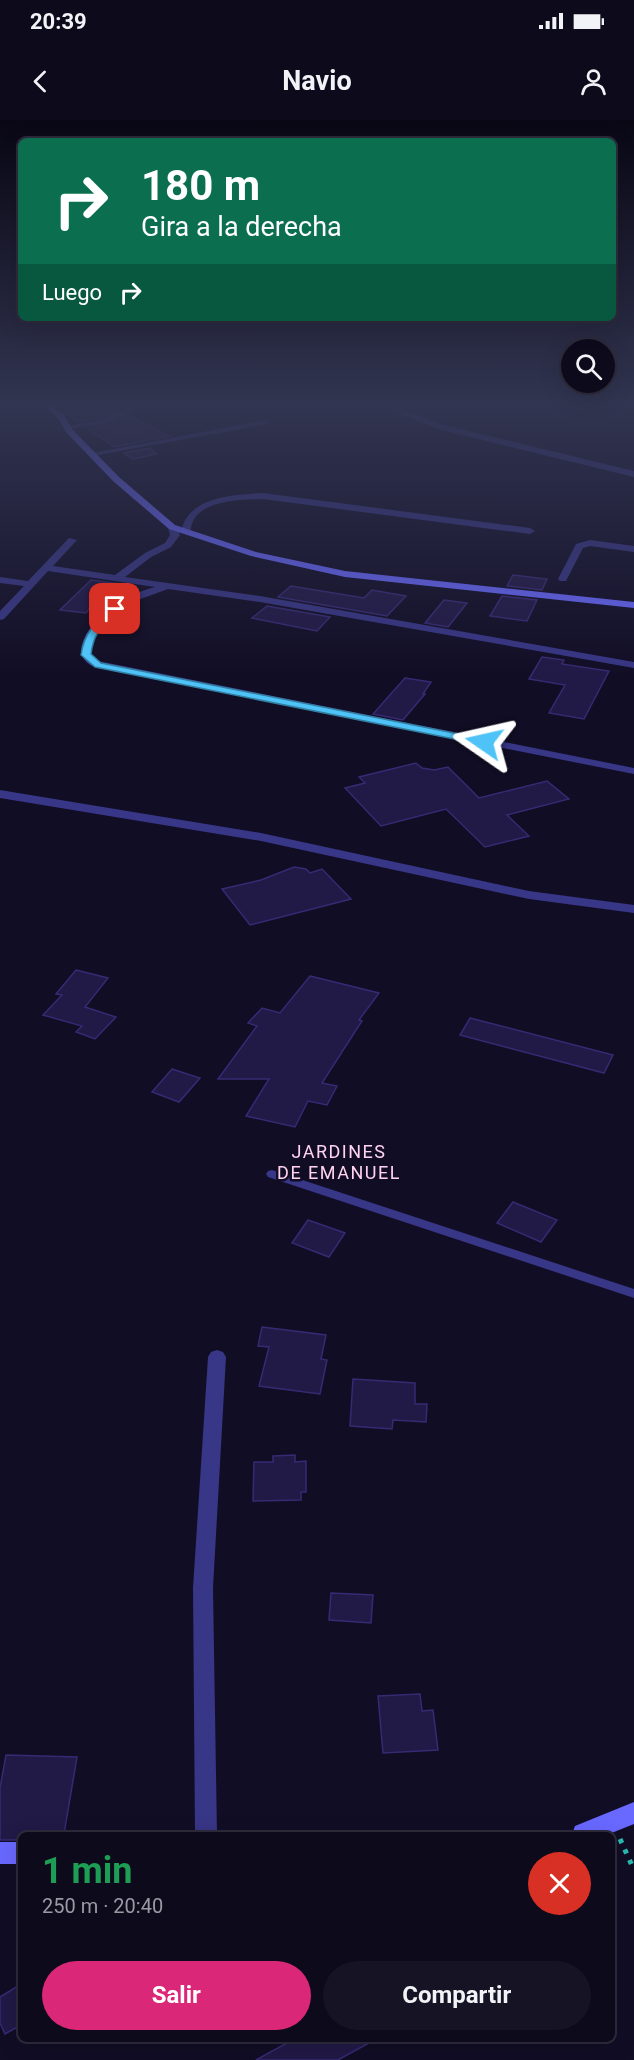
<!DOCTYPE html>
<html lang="es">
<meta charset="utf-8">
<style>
:root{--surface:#0d0a1c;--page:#161325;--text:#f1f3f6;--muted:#9a9aa3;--line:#2d2b3b;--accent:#db2777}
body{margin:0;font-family:Roboto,sans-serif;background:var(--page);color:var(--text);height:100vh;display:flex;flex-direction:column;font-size:22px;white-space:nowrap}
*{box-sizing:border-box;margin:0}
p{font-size:20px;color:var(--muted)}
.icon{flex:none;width:33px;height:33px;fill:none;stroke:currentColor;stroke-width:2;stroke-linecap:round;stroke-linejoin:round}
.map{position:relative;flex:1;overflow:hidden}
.details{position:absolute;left:18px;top:1712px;width:597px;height:210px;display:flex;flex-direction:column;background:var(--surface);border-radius:9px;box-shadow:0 6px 24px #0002,0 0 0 2px var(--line)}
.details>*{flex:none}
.top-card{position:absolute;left:18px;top:18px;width:598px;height:183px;border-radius:9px;box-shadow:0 6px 24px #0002,0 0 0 2px var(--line);background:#0b6e4f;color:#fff;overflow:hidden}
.tools{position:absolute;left:561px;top:219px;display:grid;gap:12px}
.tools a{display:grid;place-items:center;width:54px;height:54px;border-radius:50%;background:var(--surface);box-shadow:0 6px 24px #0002,0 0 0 2px var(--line);font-size:30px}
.pin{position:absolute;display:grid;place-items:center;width:51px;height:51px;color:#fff;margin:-26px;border-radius:12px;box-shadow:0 3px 9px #0006}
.me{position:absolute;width:66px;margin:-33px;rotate:281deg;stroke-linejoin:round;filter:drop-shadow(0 0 4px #0008)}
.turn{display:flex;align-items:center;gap:21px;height:126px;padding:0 24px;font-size:27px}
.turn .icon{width:78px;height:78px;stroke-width:2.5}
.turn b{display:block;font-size:42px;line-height:51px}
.then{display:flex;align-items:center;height:57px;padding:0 24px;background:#0003;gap:12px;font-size:22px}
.round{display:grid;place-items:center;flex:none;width:63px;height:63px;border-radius:32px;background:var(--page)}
.overview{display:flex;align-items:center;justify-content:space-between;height:102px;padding:0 24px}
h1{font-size:36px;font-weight:700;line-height:45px;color:#1e9e55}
.action{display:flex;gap:12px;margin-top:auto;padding:12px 24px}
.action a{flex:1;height:69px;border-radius:36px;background:var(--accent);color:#fff;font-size:24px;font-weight:700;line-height:69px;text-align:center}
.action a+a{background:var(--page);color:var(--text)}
.status{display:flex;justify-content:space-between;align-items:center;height:42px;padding:0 30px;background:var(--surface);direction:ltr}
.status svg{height:16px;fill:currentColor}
header{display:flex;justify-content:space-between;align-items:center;height:78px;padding:0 24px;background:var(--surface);font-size:27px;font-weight:700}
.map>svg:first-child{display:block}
</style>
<div class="status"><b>20:39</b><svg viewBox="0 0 49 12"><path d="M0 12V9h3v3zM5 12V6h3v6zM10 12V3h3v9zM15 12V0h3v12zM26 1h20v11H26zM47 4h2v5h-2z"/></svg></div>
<header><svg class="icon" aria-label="back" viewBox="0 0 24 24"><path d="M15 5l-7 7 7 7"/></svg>Navio<svg class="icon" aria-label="person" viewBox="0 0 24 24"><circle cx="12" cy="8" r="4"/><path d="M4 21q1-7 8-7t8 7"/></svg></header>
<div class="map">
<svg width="634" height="1940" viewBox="0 0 634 1940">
<rect width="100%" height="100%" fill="#110d25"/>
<g fill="#211946" stroke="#372a73" stroke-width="1.5">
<path d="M111 286 118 290 99 298 78 302 68 295Z"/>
<path d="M129 295 169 316 115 327 88 309 106 306Z"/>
<path d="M150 328 156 334 133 339 124 333Z"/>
<path d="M513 455 547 459 542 470 507 466Z"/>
<path d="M91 460 136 466 129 474 117 480 98 477 86 493 60 490Z"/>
<path d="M291 466 364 478 372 470 406 476 387 496 278 477Z"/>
<path d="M502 476 537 480 527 501 490 496Z"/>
<path d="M444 480 467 483 448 507 425 503Z"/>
<path d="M267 486 330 497 317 511 252 498Z"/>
<path d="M542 537 564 540 562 544 609 551 584 599 549 593 565 565 529 559Z"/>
<path d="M405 558 431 562 423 574H425L403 600 373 594Z"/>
<path d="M416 643 422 648 434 650 448 647 479 678 547 661 569 679 507 695 529 716 485 727 446 689 381 706 345 668 365 663 359 657Z"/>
<path d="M294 747 306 749 310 753 322 749 351 779 250 805 222 769 261 760Z"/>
<path d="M76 850 108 858 85 887 116 897 95 919 76 912 82 906 43 895 62 875 56 874Z"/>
<path d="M310 856 379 873 359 900 362 901 322 963 337 966 327 985 308 981 295 1007 246 996 269 959H218L257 906 248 903 262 888 280 893Z"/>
<path d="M470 898 613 935 604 953 460 915Z"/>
<path d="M172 949 200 958 179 982 152 972Z"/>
<path d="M513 1082 557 1100 541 1122 497 1103Z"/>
<path d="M308 1100 345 1113 329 1137 292 1123Z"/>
<path d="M262 1207 326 1215 321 1239 327 1240 320 1274 259 1266 269 1227 258 1226Z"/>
<path d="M353 1259 415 1263V1284H427L426 1302 393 1300 392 1309 350 1306Z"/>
<path d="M295 1335V1342L306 1341V1372H301V1380L253 1381 254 1342H273V1336Z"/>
<path d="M331 1473 373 1475 371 1503 329 1500Z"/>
<path d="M420 1574 422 1591 433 1590 438 1630 383 1633 378 1576Z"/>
<path d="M6 1635 77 1637 64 1714H21V1720H0V1668Z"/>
<path d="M21 1864V1905L5 1914 0 1903V1877Z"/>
<path d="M296 1918H378L338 1940H256Z"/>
</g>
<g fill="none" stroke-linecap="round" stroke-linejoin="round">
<path stroke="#29bbb0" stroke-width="5" stroke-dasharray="4.5 7" stroke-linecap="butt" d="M620 1719 634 1750"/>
<path fill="#383686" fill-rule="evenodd" d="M272 1050 634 1169V1178L268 1057 266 1054 268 1051Z"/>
<g fill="#383686" fill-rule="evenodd">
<path d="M135 285H146L105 304 67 309 63 307 100 300Z"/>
<path d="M378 285H390L444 305 634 351V357L438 309Z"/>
<path d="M265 300H268V304L92 336 88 334Z"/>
<path d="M263 373 530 408 535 411 530 414 263 379C243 380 204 379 193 401 191 405 191 410 189 414L181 412C188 376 233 375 263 373Z"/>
<path d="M172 404 175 405 180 415 171 427 151 437 125 457 260 476 634 542V548L260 482 168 469 135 481 112 495 97 512 91 528 92 536 98 541 634 648V654L98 548C60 537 96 496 115 484 127 476 141 471 155 467L48 451 4 499 0 500V491L24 466 0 463V457L28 461 69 418 77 420 53 446 115 455 145 433 165 423 170 415 168 407Z"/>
<path d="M590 420 634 426V432L590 426 583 428 566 461H560L558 459 576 424Z"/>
<path d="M0 670 261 713 529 771 634 785V793L529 779 261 721 0 678Z"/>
<path d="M217 1230 223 1232 226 1237 213 1468 217 1714H195L193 1468 208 1237 211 1232Z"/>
</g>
<g fill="#6968ff" fill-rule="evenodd">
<path d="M42 285H51L64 295 72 309 119 357 175 405 256 432 345 451 634 482V488L345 457 251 436 169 409 113 361 66 312 58 298Z"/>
<path d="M634 1682V1704L609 1714H572L575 1706Z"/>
<rect x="0" y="1722" width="21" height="22"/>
</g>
</g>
<linearGradient id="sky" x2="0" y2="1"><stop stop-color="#090714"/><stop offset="0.51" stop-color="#323551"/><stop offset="1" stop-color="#323551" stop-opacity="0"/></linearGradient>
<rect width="634" height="557" fill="url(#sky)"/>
<path fill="#4fc3f7" stroke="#337fa1" stroke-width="1.5" d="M112 487 120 489C104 506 94 510 91 534L101 543 484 619 489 622 484 625 95 547 81 535C84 513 96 501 112 487Z"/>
<g text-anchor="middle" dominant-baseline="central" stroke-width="5" stroke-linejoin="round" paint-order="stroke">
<g font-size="18" letter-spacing="1.5" fill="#ffd3f0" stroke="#110d25">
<text x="339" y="1031">JARDINES<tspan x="339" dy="21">DE EMANUEL</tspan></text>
</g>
</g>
</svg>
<div class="tools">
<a><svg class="icon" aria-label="search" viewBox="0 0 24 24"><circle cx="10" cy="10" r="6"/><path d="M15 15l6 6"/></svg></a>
</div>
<div class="pin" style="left:115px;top:489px;background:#d93025"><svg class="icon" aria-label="arrive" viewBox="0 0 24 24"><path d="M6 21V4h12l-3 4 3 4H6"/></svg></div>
<svg class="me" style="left:484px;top:622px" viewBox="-20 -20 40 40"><path d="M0-17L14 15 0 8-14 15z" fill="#4fc3f7" stroke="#fff" stroke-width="4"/></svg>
<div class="top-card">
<div class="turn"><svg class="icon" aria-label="right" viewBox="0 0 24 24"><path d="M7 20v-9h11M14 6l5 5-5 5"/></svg><div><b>180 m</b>Gira a la derecha</div></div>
<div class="then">Luego<svg class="icon" aria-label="right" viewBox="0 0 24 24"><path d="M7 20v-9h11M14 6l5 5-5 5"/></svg></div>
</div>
<section class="details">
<div class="overview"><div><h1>1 min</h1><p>250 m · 20:40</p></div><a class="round" style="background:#d93025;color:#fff"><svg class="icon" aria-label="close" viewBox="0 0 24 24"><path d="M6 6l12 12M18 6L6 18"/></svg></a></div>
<div class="action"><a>Salir</a><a>Compartir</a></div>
</section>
</div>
